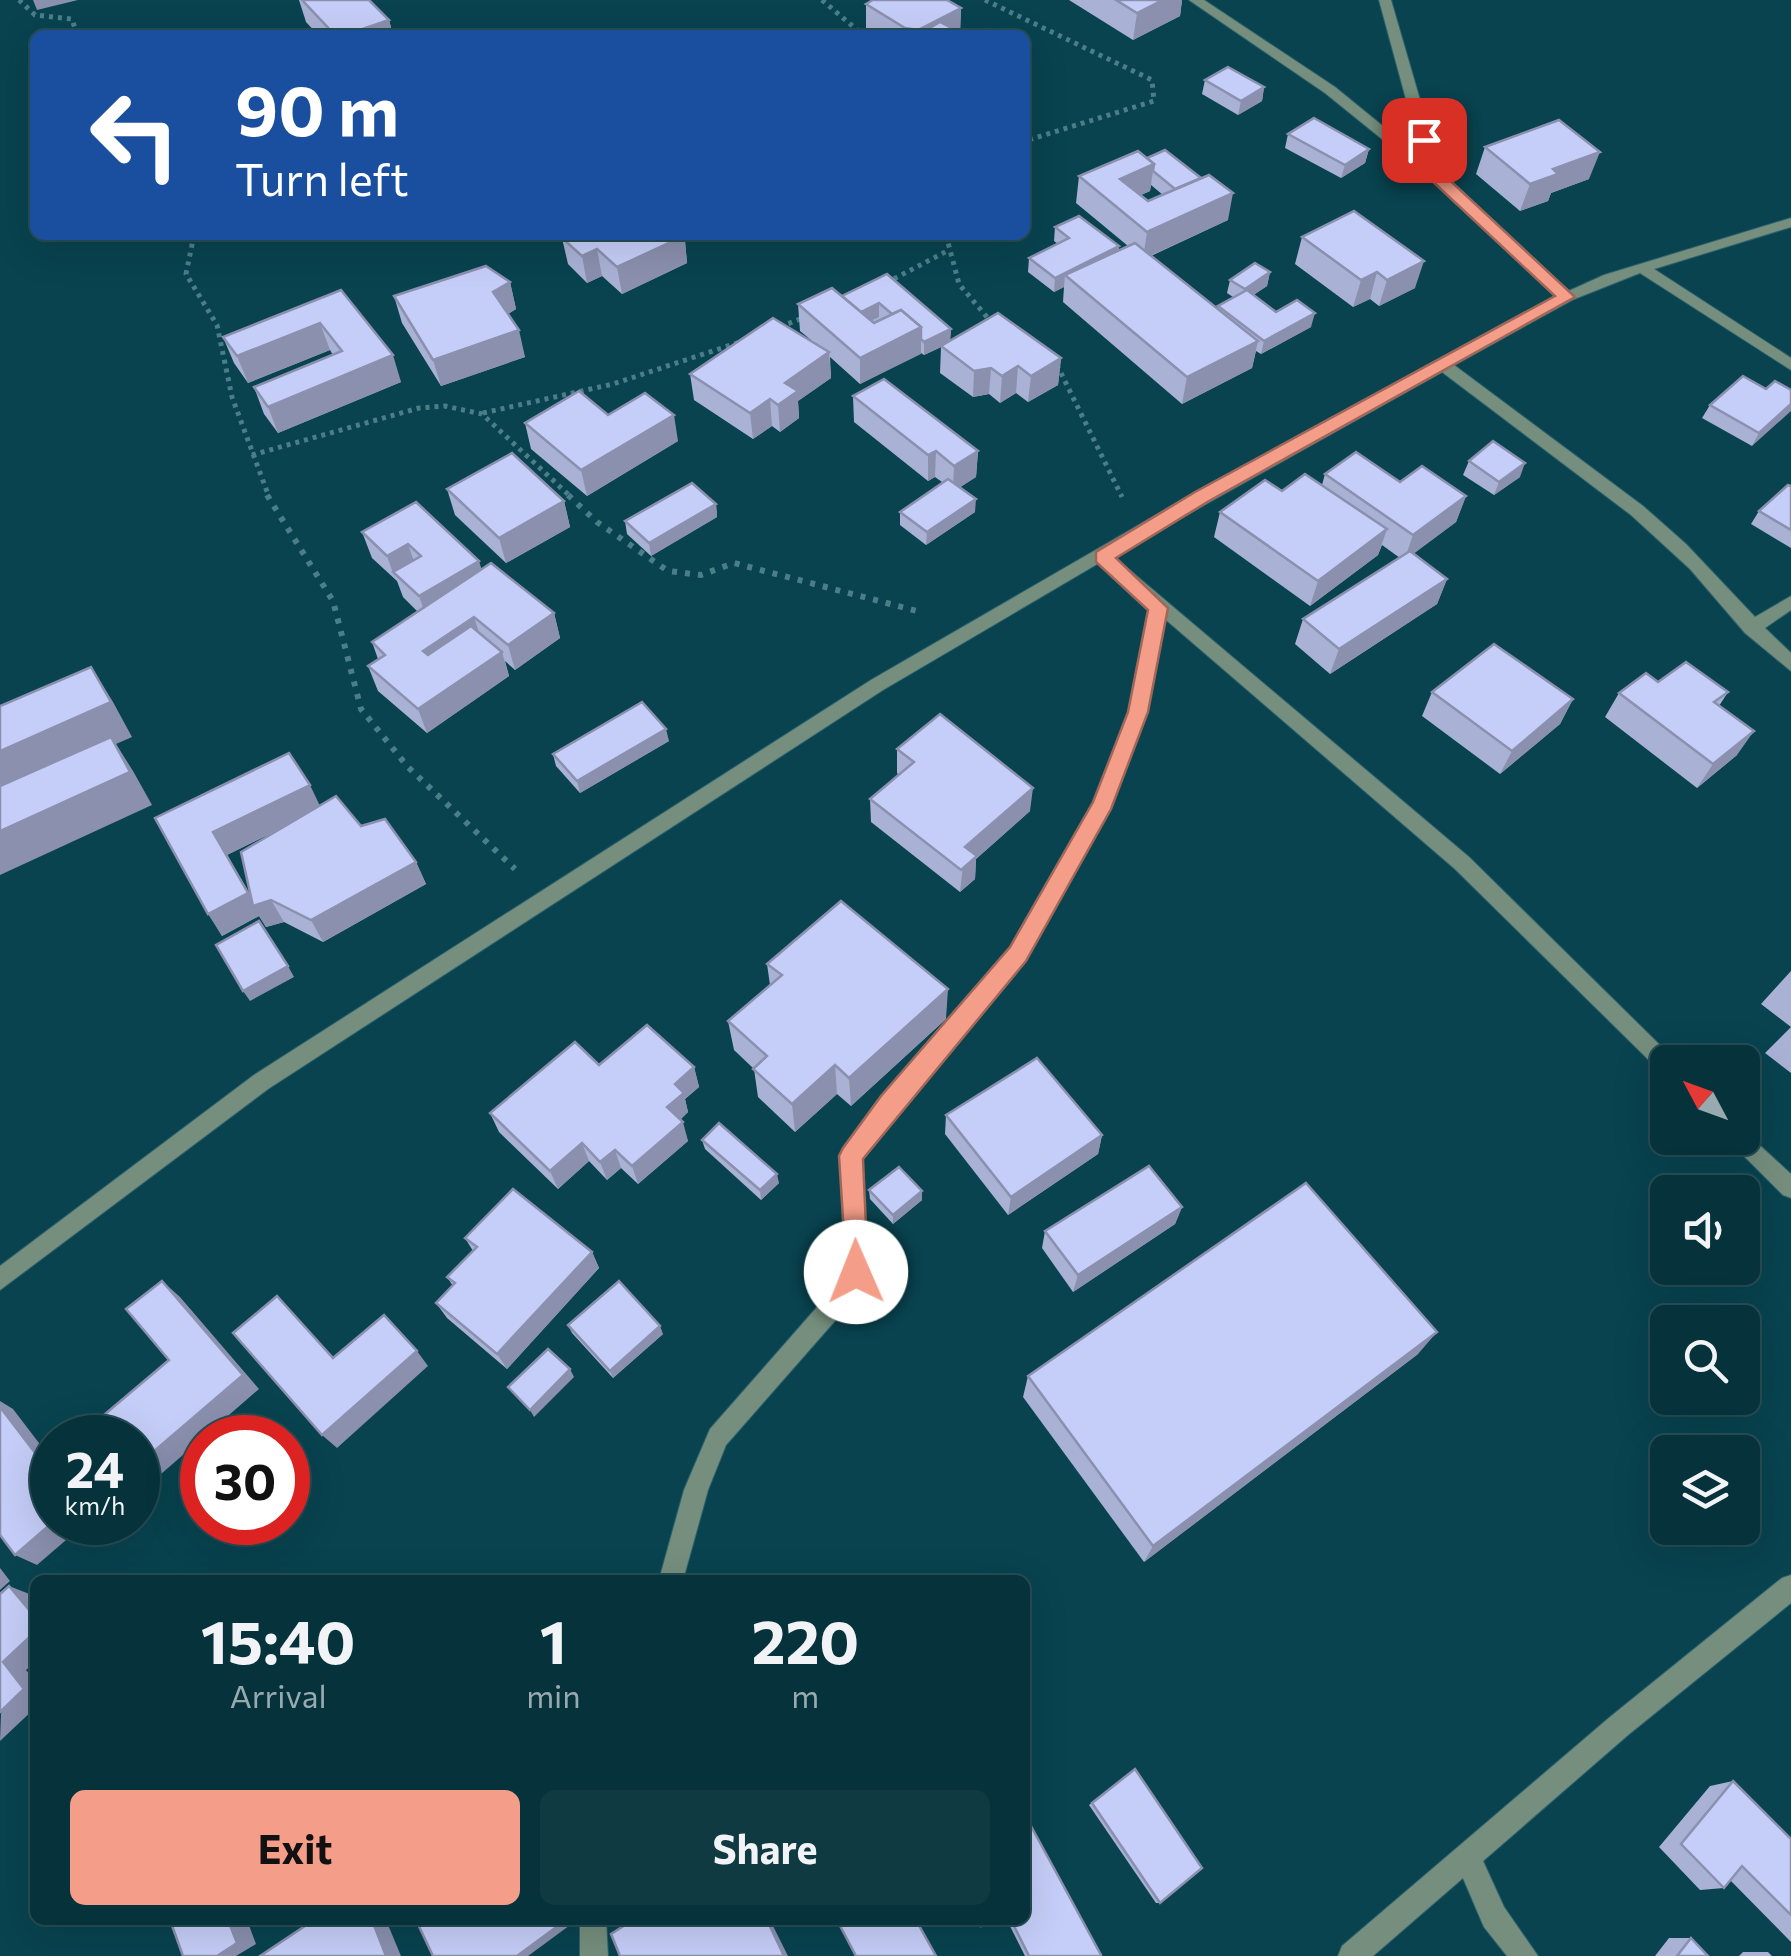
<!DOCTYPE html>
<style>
:root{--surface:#06323b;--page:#0f3a42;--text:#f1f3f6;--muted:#98aaaf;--line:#274d55;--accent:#f49e89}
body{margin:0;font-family:Commissioner,sans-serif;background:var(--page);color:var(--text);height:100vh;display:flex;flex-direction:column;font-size:38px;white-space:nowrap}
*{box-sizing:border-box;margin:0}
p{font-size:32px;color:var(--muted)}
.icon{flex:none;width:55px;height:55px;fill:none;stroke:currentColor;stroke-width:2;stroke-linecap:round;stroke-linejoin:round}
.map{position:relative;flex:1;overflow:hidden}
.panel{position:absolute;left:30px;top:1575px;width:1000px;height:350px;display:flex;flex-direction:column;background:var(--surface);border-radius:15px;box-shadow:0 10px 40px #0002,0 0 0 2px var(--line)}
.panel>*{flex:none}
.banner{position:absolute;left:30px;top:30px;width:1000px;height:210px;border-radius:15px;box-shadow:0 10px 40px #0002,0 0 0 2px var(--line);background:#1a4fa0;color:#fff;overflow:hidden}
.needle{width:65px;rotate:311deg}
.controls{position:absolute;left:1650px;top:1045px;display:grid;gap:20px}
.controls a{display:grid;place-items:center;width:110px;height:110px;border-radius:15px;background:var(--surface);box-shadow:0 10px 40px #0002,0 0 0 2px var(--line);font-size:50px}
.speed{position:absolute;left:30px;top:1415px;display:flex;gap:20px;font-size:50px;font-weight:700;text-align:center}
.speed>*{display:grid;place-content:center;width:130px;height:130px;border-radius:50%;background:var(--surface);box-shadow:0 10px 40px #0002,0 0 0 2px var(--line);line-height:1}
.speed small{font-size:25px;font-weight:400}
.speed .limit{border:15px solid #d22;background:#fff;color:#111}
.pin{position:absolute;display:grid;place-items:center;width:85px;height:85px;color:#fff;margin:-42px;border-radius:20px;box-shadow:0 5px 15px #0006}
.me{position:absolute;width:110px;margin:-55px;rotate:359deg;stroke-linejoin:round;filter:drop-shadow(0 0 8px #0008)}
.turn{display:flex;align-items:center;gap:35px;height:210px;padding:0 40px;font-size:45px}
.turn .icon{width:130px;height:130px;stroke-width:2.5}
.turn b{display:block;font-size:70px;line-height:85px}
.eta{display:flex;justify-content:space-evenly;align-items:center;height:170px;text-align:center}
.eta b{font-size:60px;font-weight:700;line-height:70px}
.action{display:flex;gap:20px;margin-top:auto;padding:20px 40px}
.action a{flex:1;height:115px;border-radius:15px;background:var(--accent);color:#111;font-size:40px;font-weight:700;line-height:115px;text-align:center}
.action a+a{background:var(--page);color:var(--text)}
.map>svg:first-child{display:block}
</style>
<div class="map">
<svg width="1791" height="1956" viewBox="0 0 1791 1956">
<rect width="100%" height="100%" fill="#08434f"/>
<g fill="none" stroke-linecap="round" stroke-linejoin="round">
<g stroke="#2c626e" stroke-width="2">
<path id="service" d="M1189 0H1204L1335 87 1422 158 1379 0H1391L1441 172 1572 294V300H1562L1450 194 1325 93Z"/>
</g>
<g stroke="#2c626e" stroke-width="2">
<g id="minor">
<path d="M1791 218V227L1654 269 1791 358V370L1640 273 1572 300 1454 365 1643 506 1686 544 1755 617 1791 596V610L1765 628 1791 653V671L1745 633 1690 569 1631 515 1442 372 1113 556 1469 857 1675 1060 1677 1062H1668V1075L1661 1072 1455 869 1165 619 1147 712 1112 803 1025 960 897 1111 862 1159 867 1272 855 1298 726 1445 708 1490 683 1580H659L684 1490 710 1429 839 1282 845 1271 840 1156 843 1149 883 1097 1011 948 1094 801 1129 712 1150 607 1099 563 883 690 268 1089 0 1290V1266L254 1075 871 680 1196 492 1562 294 1604 275Z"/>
<path d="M1742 1129 1791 1174V1198L1783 1195 1733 1145 1730 1138H1742Z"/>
<path d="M1791 1575V1603L1628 1735 1483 1861 1504 1907 1538 1956H1507L1484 1927 1463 1878 1373 1956H1338L1342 1946 1610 1717 1782 1578Z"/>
<path d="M580 1920H606L608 1956H580Z"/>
</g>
</g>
<g stroke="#4c7e89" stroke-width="5" stroke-dasharray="4 5" stroke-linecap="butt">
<path d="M19 0 35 15 72 19 77 35"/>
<path d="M822 0 863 35"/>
<path d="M985 0 1152 80 1154 101 1025 141"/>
<path d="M194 235 186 274 217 325 232 397 269 497"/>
<path d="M946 235 959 284 992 323"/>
<path d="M886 283 947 251"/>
<path d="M780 327 805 317"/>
<path d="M1057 365 1122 497"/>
<path d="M483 413 613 384 740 342"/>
<path d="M252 455 419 408 445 406 482 414 571 497"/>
</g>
<g stroke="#4c7e89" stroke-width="6" stroke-dasharray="5 8" stroke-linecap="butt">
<path d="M267 495 333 601 361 709 407 766 515 869"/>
<path d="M568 495 597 522 668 571 701 575 734 563 921 612"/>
</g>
<use href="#service" fill="#758e7d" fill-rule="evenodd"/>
<use href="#minor" fill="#758e7d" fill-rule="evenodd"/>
</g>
<g fill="#a9b1d5" fill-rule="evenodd">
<path d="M299 0H369L389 20 393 35H318L306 22Z"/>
<path d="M1069 0H1182L1180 16 1133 40Z"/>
<path d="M866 4 961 8 960 32 965 35H873L866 31Z"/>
<path d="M1205 80 1264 87 1262 101 1238 115 1202 94Z"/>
<path d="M1288 134 1369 149 1365 163 1341 178 1285 148Z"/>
<path d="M1485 147 1589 179 1551 193 1548 201 1520 211 1476 174Z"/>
<path d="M1147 158 1228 220 1151 256 1217 309 1218 306 1233 297 1227 293 1230 280 1270 272 1267 286 1253 295 1276 312 1311 327 1261 354 1256 351 1252 368 1182 404 1063 302 1064 287 1054 292 1028 272 1029 258 1058 244 1054 241 1055 227 1119 246V250L1128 246 1076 203 1079 176ZM1151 185 1163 195 1148 201 1141 195 1150 191Z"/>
<path d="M568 235H701L685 241 687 263 622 294 602 276 587 283 568 264 562 238Z"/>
<path d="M1302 237 1415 288 1379 306 1370 299 1353 307 1295 264Z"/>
<path d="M887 274 951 329 950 340 1061 358 1058 385 1028 402 1016 393 1000 403 989 394 973 397 940 373 941 347 924 355 921 353 860 384 830 357 831 378 798 401 799 418 780 432 772 426 753 439 694 400 690 374 811 340 800 331 798 304 842 296Z"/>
<path d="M510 282 516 309 508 314 525 357 441 386 402 323 394 296Z"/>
<path d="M341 290 401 382 278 433 264 414 254 387 333 355 330 350 248 383 234 363 223 337Z"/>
<path d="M1766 389 1791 390 1752 446 1702 418 1710 405Z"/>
<path d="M853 396 978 451 976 477 960 487 975 512 926 545 900 525V512L942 482 935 477 928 481 854 422Z"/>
<path d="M608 415 678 441 587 496 531 449 525 423Z"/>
<path d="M1469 461 1520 477 1494 495 1463 475Z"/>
<path d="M1325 474 1400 482 1466 496 1456 522 1414 553 1447 579 1437 604 1330 674 1295 644 1303 619 1400 558 1382 545 1378 555 1310 606 1214 537 1220 512 1322 485Z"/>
<path d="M1791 486V548L1751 524 1759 511Z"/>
<path d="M447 489 564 501 570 527 506 563 455 515Z"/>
<path d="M416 502 482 569 554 613 560 638 515 670 505 661 509 676 427 733 378 691 368 666 378 659 372 642 418 612 403 597 397 581 372 558 362 532Z"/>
<path d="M716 504 717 517 651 556 627 534 625 521Z"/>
<path d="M1658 682 1728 692 1719 706 1737 755 1697 788 1605 717 1619 693Z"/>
<path d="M1432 692 1573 699 1560 724 1500 774 1422 716Z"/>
<path d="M669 741 580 793 556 766 553 754Z"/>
<path d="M897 749 1030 811 976 859 975 879 960 892 871 822 870 799 899 775 897 773Z"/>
<path d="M320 806 361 826 416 862 426 884 323 942 284 922 266 927 259 916 222 936 155 818ZM288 825 251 896 227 855Z"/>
<path d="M767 964 946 1019 851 1106 837 1094 795 1132 758 1097 754 1069 734 1050 728 1021 770 985Z"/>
<path d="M1791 971V1073L1765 1053 1791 1027 1761 1004Z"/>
<path d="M599 1065 694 1067 699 1087 685 1099 688 1112 680 1120 688 1141 638 1184 621 1168 607 1180 589 1161 558 1189 499 1132 490 1113Z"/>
<path d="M946 1115 1102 1135 1098 1154 1008 1215 945 1134Z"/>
<path d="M702 1140 779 1183 761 1200 705 1149Z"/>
<path d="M869 1190 922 1200 893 1224 870 1199Z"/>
<path d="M1182 1207 1175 1224 1073 1292 1042 1248 1045 1231Z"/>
<path d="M465 1238 592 1252 599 1268 507 1369 447 1318 436 1303 453 1286 447 1277 473 1251Z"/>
<path d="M568 1325 663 1334 613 1378 572 1333Z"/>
<path d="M1418 1354 1144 1562 1023 1397 1028 1376Z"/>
<path d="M1135 1769 1160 1903H1156L1089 1805Z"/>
<path d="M1733 1781 1791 1839V1942L1730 1880 1724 1888 1700 1890 1659 1847 1710 1786Z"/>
<path d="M1007 1920H1025L1100 1956H1025Z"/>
<path d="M1669 1938H1691L1708 1956H1655Z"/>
<path d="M1743 1952H1768L1772 1956H1739Z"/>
</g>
<g fill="#8a90ae">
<path d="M33 0H78L37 10Z"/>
<path d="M1163 0H1182L1180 16 1133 40 1137 13Z"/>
<path d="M961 8 960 35H918V30Z"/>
<path d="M389 20 393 35H345Z"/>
<path d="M1264 87 1262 101 1238 115 1241 101Z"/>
<path d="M1369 149 1365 163 1341 178 1345 165Z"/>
<path d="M1600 152 1589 179 1551 193 1548 201 1520 211 1530 184 1553 169Z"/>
<path d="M1154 164 1150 191 1117 206 1120 179Z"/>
<path d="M1233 193 1228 220 1143 259 1147 232Z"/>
<path d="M683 235H701L685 241 687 263 622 294 617 267Z"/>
<path d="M1119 246 1118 260 1065 275 1064 287 1054 292 1055 278Z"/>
<path d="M597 249 602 276 587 283 582 256Z"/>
<path d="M1424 261 1415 288 1379 306 1387 280Z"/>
<path d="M1270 272 1267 286 1242 303 1245 289Z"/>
<path d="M1377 272 1370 299 1353 307 1361 280Z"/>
<path d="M510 282 516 309 500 319 493 292Z"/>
<path d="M879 303V317L860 326V312Z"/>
<path d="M1315 313 1311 327 1261 354 1264 341Z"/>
<path d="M320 323 330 350 248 383 237 356Z"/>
<path d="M921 327V354L860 384V358Z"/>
<path d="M951 329 950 343 924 355V342Z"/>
<path d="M519 330 525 357 441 386 433 360Z"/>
<path d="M1258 341 1252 368 1182 404 1187 377Z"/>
<path d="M829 352 831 378 798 401 799 418 780 432 778 405 785 383Z"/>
<path d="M393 355 401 382 278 433 268 407Z"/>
<path d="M1061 358 1058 385 1028 402 1031 376Z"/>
<path d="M1018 366 1016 393 1000 403 1002 376Z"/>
<path d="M991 368 989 394 973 397 974 371Z"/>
<path d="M770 399 772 426 753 439 750 413Z"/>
<path d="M1791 404V411L1752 446 1759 433Z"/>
<path d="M674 415 678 441 587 496 581 470Z"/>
<path d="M936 451 935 477 928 481V455Z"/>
<path d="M978 451 976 477 953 492 954 466Z"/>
<path d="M1525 463 1520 477 1494 495 1499 482Z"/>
<path d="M1466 496 1456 522 1404 561 1413 535Z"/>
<path d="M976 499 975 512 926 545 927 532Z"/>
<path d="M564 501 570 527 506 563 499 538Z"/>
<path d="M716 504 717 517 651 556 649 543Z"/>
<path d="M1387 529 1378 555 1310 606 1318 581Z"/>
<path d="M408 544 417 570 393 572 396 582 387 556Z"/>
<path d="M479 561 487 587 428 622 419 596Z"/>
<path d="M1447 579 1437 604 1330 674 1339 649Z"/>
<path d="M554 613 560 638 515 670 508 645Z"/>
<path d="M474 617 482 642 432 675 423 651Z"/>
<path d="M502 652 509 676 427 733 418 709Z"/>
<path d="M91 667 113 702 132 737 116 744 133 771 152 805 0 875V751Z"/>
<path d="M1573 699 1560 724 1500 774 1512 751Z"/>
<path d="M666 729 669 741 580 793 577 781Z"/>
<path d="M1754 731 1737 755 1697 788 1713 764Z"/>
<path d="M310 785 321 808 227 855 256 905 271 900 284 922 266 927 259 916 222 936 208 914 213 832Z"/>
<path d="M1033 788 1030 811 976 859 975 879 960 892 965 847Z"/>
<path d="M416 862 426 884 323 942 311 920Z"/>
<path d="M288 966 294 977 250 1001 243 991Z"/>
<path d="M948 989 946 1019 851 1106 849 1078Z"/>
<path d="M835 1065 837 1094 795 1132 792 1104Z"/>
<path d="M694 1067 699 1087 685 1099 688 1112 672 1126 667 1107 675 1084Z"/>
<path d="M683 1122 688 1141 638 1184 632 1166Z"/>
<path d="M1102 1135 1098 1154 1008 1215 1011 1197Z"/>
<path d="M582 1143 589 1161 558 1189 550 1171Z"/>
<path d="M615 1150 621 1168 607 1180 600 1162Z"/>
<path d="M777 1174 779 1183 761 1200 760 1190Z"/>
<path d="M922 1191V1200L893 1224V1215Z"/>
<path d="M1182 1207 1175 1224 1073 1292 1078 1275Z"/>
<path d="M592 1252 599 1268 507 1369 497 1354Z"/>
<path d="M162 1281 180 1297 259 1389 138 1494V1465L243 1375Z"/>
<path d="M660 1326 663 1334 613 1378 610 1371Z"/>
<path d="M1437 1332 1418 1354 1144 1562 1153 1546Z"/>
<path d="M417 1351 428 1366 337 1448 322 1435Z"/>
<path d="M570 1369 574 1377 534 1417 530 1410Z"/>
<path d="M0 1401 13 1409 52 1460V1475L0 1407Z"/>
<path d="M53 1522H87L37 1565 15 1555Z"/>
<path d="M0 1568 10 1581 0 1590Z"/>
<path d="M9 1586 32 1595 35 1598V1617Z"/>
<path d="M35 1632V1662L26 1670 35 1681V1708L0 1741 3 1662Z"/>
<path d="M228 1920H247L256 1944 236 1956H217Z"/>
<path d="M372 1920H386L401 1956H386Z"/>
<path d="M566 1920H577L528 1956H517Z"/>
<path d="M767 1920H770L788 1956H784Z"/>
</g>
<g fill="#c5cef8" stroke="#8a90ae" stroke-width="2.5">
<path d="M302 0H369L389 20 345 35H335Z"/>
<path d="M873 0H947L961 8 918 30 905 28 866 4Z"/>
<path d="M1116 0H1163L1137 13Z"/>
<path d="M940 22 965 35H918Z"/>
<path d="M1228 67 1264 87 1241 101 1205 80Z"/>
<path d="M1314 118 1369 149 1345 165 1288 134Z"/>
<path d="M1559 120 1600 152 1553 169 1558 174 1530 184 1485 147Z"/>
<path d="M1165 150 1201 178 1175 189 1153 171 1154 164 1147 158Z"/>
<path d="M1138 151 1154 164 1120 179 1148 201 1209 175 1233 193 1147 232 1079 176Z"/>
<path d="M1354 211 1424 261 1387 280 1377 272 1361 280 1302 237Z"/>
<path d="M1079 216 1119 246 1055 278 1029 258 1069 238 1055 227Z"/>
<path d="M568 235H683L684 236 617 267 597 249 582 256 562 238Z"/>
<path d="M1135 243 1258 341 1187 377 1065 275Z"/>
<path d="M1255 263 1270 272 1245 289 1230 280Z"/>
<path d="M486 266 510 282 493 292 519 330 433 360 394 296Z"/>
<path d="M887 274 951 329 924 342 921 339V327L901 310 892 314 879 303 861 312 842 296Z"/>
<path d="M832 288 874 323 901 310 921 327 860 358 798 304Z"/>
<path d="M341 290 393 355 268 407 254 387 342 351 320 323 237 356 223 337Z"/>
<path d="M1247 290 1276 312 1297 300 1315 313 1264 341 1218 306Z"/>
<path d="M998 313 1061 358 1031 376 1018 366 1002 376 991 368 974 371 941 346Z"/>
<path d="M773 318 829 352 785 383 798 391 778 405 770 399 750 413 690 374Z"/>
<path d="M1743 376 1766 389 1775 381 1791 390V404L1759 433 1710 405Z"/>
<path d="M884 379 978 451 954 466 936 451 928 455 853 396Z"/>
<path d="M579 391 608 415 645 393 674 415 581 470 525 423Z"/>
<path d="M1493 441 1525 463 1499 482 1469 461Z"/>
<path d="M1356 452 1400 482 1422 466 1466 496 1413 535 1325 474Z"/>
<path d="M512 453 564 501 499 538 447 489Z"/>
<path d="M1305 474 1387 529 1318 581 1220 512 1265 480 1282 491Z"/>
<path d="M948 479 976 499 927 532 900 512Z"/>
<path d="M692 483 716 504 649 543 625 521Z"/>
<path d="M1788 485 1791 486V530L1759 511Z"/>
<path d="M416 502 479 561 419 596 393 572 421 556 408 544 387 556 362 532Z"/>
<path d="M1410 551 1447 579 1339 649 1303 619Z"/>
<path d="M491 563 554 613 508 645 474 617 423 651 428 655 471 626 502 652 418 709 368 666 385 655 372 642Z"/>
<path d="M1494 644 1573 699 1512 751 1432 692Z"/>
<path d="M1686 662 1728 692 1714 702 1754 731 1713 764 1619 693 1646 673 1658 682Z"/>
<path d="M91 667 111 702 0 751V706Z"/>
<path d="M642 702 666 729 577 781 553 754Z"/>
<path d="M940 714 1033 788 965 847 977 856 961 870 870 799 914 762 897 749Z"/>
<path d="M111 737 130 772 0 831V786Z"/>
<path d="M289 753 310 785 213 832 248 893 208 914 155 818Z"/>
<path d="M336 796 361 826 385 819 416 862 311 920 271 900 253 906 241 852Z"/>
<path d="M841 901 948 989 849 1078 835 1065 792 1104 753 1069 767 1056 728 1021 782 975 767 964Z"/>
<path d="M259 921 288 966 243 991 216 945Z"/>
<path d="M647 1025 694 1067 675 1084 684 1093 667 1107 683 1122 632 1166 615 1150 600 1162 582 1143 550 1171 490 1113 575 1042 599 1065Z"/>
<path d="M1037 1058 1102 1135 1011 1197 946 1115Z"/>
<path d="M719 1123 777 1174 760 1190 702 1140Z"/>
<path d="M1149 1166 1182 1207 1078 1275 1045 1231Z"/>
<path d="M899 1167 922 1191 893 1215 869 1190Z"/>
<path d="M1306 1183 1437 1332 1153 1546 1028 1376Z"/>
<path d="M513 1189 592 1252 497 1354 436 1303 455 1283 447 1277 477 1247 465 1238Z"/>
<path d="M162 1281 243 1375 138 1465V1438H81L79 1436 169 1360 126 1309Z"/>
<path d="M619 1281 660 1326 610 1371 568 1325Z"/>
<path d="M277 1296 333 1358 384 1315 417 1351 322 1435 233 1333Z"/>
<path d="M548 1349 570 1369 530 1410 508 1387Z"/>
<path d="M0 1407 52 1475 53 1522 15 1555 0 1535Z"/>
<path d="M9 1586 35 1617V1632L3 1662 24 1689 0 1712V1594Z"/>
<path d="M1135 1769 1202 1868 1160 1903 1092 1803Z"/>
<path d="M1733 1781 1791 1839V1915L1742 1866 1724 1888 1681 1844Z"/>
<path d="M1025 1815 1101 1955 1100 1956H1029L1011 1920H1025Z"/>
<path d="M170 1920H228L237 1943 217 1956H183Z"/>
<path d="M314 1920H372L386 1956H260Z"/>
<path d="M416 1920H566L517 1956H433Z"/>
<path d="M633 1920H767L784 1956H620L611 1934Z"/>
<path d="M837 1920H916L936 1956H856Z"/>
<path d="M978 1920H990L981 1926Z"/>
<path d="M1691 1938 1708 1956H1677Z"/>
</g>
<path fill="#f49e89" stroke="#9f6759" stroke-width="2.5" d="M1419 136 1432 140 1442 173 1575 297 1209 501 1116 558 1168 608 1148 712 1111 809 1026 961 863 1159 868 1272 864 1281 856 1284 847 1281 839 1156 843 1148 881 1096 1010 947 1093 802 1128 712 1148 610 1096 562V552L1195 492 1555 296 1429 178Z"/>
</svg>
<div class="controls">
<a><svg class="needle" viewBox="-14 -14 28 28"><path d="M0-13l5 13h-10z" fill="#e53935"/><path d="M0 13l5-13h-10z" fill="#98aaaf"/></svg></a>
<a><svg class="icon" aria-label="sound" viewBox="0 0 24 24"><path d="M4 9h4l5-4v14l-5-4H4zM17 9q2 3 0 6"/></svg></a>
<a><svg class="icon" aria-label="search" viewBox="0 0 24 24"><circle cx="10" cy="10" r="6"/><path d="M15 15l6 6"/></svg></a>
<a><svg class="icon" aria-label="layers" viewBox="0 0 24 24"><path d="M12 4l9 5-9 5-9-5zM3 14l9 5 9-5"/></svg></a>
</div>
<div class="speed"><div>24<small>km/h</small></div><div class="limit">30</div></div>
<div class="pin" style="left:1424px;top:140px;background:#d93025"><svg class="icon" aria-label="arrive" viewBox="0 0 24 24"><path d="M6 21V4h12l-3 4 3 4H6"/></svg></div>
<svg class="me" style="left:856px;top:1272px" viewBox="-20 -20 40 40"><circle r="19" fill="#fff"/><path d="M0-13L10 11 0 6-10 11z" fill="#f49e89"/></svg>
<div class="banner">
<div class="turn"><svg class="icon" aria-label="left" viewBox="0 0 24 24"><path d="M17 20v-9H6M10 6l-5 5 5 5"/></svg><div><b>90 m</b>Turn left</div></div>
</div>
<section class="panel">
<div class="eta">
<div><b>15:40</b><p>Arrival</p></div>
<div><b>1</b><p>min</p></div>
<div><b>220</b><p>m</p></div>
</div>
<div class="action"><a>Exit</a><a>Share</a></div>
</section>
</div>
